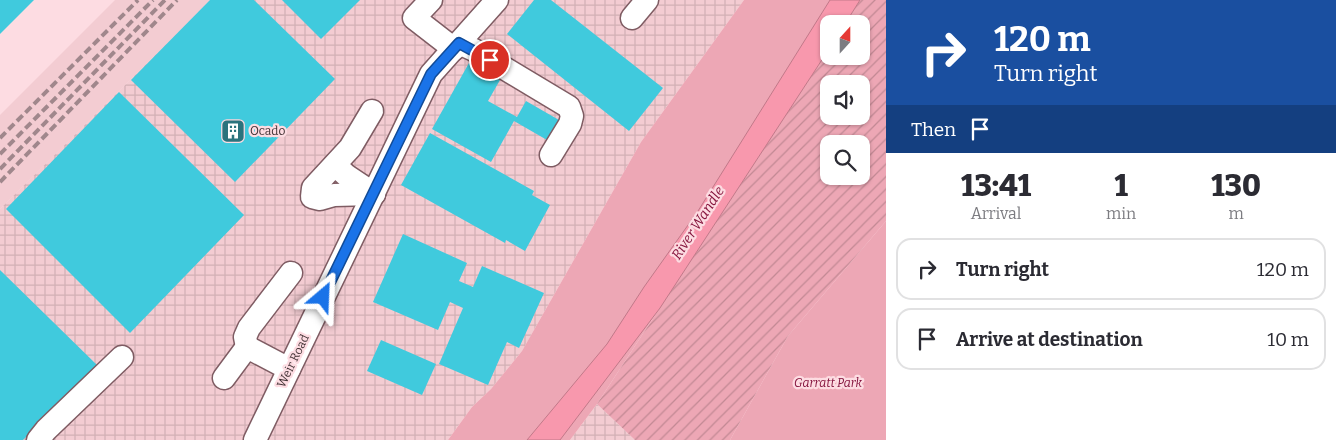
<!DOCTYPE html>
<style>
:root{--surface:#fff;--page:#f2f2f3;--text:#2b2b33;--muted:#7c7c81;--line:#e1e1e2}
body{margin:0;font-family:Bitter,serif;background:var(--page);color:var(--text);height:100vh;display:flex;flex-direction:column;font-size:19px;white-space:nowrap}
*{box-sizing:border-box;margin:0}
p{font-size:16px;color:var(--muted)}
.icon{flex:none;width:28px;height:28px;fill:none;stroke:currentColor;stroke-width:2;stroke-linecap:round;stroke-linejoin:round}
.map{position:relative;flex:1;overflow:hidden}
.details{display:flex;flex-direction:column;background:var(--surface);width:450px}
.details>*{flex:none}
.hud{background:#1a4fa0;color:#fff;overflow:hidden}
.needle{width:32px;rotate:21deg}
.buttons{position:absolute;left:820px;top:15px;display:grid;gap:10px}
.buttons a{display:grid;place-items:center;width:50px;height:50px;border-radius:10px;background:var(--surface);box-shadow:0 1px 4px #0004;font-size:25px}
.pin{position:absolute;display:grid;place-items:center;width:42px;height:42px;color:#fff;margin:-21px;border:2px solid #fff;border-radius:50%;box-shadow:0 1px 5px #0007}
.me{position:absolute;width:55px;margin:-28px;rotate:26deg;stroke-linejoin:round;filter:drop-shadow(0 0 4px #0008)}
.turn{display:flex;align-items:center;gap:18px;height:105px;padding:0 25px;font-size:22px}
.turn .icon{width:65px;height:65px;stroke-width:2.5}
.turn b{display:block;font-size:35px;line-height:42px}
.then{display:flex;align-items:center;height:48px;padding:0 25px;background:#0003;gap:10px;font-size:19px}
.eta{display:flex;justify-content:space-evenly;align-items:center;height:85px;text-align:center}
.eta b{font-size:30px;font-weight:800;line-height:35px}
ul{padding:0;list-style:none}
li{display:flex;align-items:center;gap:15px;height:62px;margin:0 10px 8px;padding:0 15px;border:2px solid var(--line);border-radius:15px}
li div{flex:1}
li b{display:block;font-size:19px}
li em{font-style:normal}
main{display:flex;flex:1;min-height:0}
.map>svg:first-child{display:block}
</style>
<main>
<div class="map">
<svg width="886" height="440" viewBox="0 0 886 440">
<defs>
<pattern id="industrial-grid" width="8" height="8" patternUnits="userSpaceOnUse" patternTransform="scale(1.25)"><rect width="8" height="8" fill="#f3ccd2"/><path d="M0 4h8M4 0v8" fill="none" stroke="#d2b0b5"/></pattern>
<pattern id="garden-furrows" width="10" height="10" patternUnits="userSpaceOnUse" patternTransform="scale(1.25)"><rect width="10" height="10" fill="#eda7b5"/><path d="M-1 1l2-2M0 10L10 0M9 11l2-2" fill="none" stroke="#c28994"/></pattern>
</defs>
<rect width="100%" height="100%" fill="#fddce2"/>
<path fill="#f3ccd2" d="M115 0H211L0 209V115Z"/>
<g fill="url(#industrial-grid)">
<path d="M211 0H744L641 142 522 351 491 389 472 407 448 440H0V209Z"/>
<path d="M597 404 635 440H570Z"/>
</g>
<g fill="#eda7b5">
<path d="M744 0H860L845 24H829V49L597 404 570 440H448L472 407 491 389 522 351 641 142Z"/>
<path d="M886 221V440H730L788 336Z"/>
</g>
<path fill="url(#garden-furrows)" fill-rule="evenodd" d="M860 0H886V221L788 336 730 440H635L597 404 829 49V56H861V24H845ZM829 84H861V116H829ZM829 144H861V176H829Z"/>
<path fill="#f898ad" stroke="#c17989" d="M830 0H860L845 24H829V49L660 308 560 440H527L607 344 644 287 698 211Z"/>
<g fill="#40cadd">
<path d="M0 0H34L0 34Z"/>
<path d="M210 0H254L335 79 235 182 131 80Z"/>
<path d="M282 0H360L321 39Z"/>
<path d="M534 0H551L663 88 629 131 507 34Z"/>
<path d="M469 63 500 80 488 101 517 117 526 101 559 120 547 140 514 121 491 162 432 129Z"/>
<path d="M119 92 244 215 130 333 6 209Z"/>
<path d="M430 133 534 191 532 195 550 205 525 251 506 240 505 243 401 185Z"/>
<path d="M403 234 467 263 459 281 473 287 482 266 544 293 519 348 507 342 488 385 439 364 463 308 450 302 438 330 373 302Z"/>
<path d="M0 270 97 365 23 440H0Z"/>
<path d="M381 340 436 364 422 395 367 371Z"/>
</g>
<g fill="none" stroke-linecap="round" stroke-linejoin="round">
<g stroke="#7f5c63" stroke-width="25">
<g id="minor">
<path d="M431 0 414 18 454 49"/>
<path d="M632 18 647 0"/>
<path d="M459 43 474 50 569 107 572 116 570 124 551 155"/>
<path d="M372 111 350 148 313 188 312 197 320 199 334 195 374 194"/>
<path d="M335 165 347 176 374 194"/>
<path d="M289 369 247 347 245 337 249 328 291 273"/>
<path d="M224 378 247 347"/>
<path d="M38 440 46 430 122 357"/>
<path d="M255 440 431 74 497 0"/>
</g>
</g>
<use href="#minor" stroke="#fff" stroke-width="22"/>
<g stroke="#a0878c" stroke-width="4" stroke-dasharray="8 4" stroke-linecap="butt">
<path d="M0 138 138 0"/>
<path d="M0 154 153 0"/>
<path d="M0 169 165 0"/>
<path d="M0 182 177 0"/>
</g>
</g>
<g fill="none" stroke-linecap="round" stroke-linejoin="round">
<g stroke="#114b97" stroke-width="12">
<path id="route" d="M323 297 431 74 459 43 490 60"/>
</g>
<use href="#route" stroke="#1a73e8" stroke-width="9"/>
</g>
<defs>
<g id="building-square" transform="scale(1.25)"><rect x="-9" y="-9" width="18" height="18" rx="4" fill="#2b737d" stroke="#fddce2"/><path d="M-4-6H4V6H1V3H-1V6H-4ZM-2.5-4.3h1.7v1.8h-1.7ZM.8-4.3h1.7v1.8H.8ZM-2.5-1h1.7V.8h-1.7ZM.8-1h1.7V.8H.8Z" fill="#fff"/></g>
</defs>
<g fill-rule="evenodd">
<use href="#building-square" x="233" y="131"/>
</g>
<g text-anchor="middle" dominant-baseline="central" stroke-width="4.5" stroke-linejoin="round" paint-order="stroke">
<g font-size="12" fill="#413134" stroke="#fddce2" text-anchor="start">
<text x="250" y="131">Ocado</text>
</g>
<g font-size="12" fill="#413134" stroke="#fddce2">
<text transform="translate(293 361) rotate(-64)">Weir Road</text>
</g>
<g font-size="12" font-style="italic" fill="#84133d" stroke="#fddce2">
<text x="828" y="383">Garratt Park</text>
</g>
<g font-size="14" font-style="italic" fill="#87173f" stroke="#fddce2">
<text transform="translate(698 223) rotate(-57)">River Wandle</text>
</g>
</g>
</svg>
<div class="buttons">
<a><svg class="needle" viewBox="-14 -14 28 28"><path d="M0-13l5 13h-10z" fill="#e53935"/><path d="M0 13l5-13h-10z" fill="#7c7c81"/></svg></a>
<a><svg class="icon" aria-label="sound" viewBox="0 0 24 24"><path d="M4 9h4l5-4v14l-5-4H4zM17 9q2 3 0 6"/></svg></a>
<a><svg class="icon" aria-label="search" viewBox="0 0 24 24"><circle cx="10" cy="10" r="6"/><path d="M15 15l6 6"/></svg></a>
</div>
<div class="pin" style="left:490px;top:60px;background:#d93025"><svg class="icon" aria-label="arrive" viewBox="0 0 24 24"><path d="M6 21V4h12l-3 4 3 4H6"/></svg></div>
<svg class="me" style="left:323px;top:297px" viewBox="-20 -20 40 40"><path d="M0-17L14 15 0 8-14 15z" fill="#1a73e8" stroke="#fff" stroke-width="4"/></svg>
</div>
<section class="details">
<div class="hud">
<div class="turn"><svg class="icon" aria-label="right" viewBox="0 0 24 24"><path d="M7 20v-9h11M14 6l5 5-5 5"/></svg><div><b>120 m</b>Turn right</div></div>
<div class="then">Then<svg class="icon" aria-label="arrive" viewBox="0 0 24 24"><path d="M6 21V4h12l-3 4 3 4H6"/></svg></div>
</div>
<div class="eta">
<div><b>13:41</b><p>Arrival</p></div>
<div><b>1</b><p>min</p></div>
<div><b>130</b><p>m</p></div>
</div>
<ul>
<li><svg class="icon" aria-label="right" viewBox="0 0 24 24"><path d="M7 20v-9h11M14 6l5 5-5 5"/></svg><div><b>Turn right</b></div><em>120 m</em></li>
<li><svg class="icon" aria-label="arrive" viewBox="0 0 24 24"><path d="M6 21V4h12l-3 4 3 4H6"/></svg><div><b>Arrive at destination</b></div><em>10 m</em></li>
</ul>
</section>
</main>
